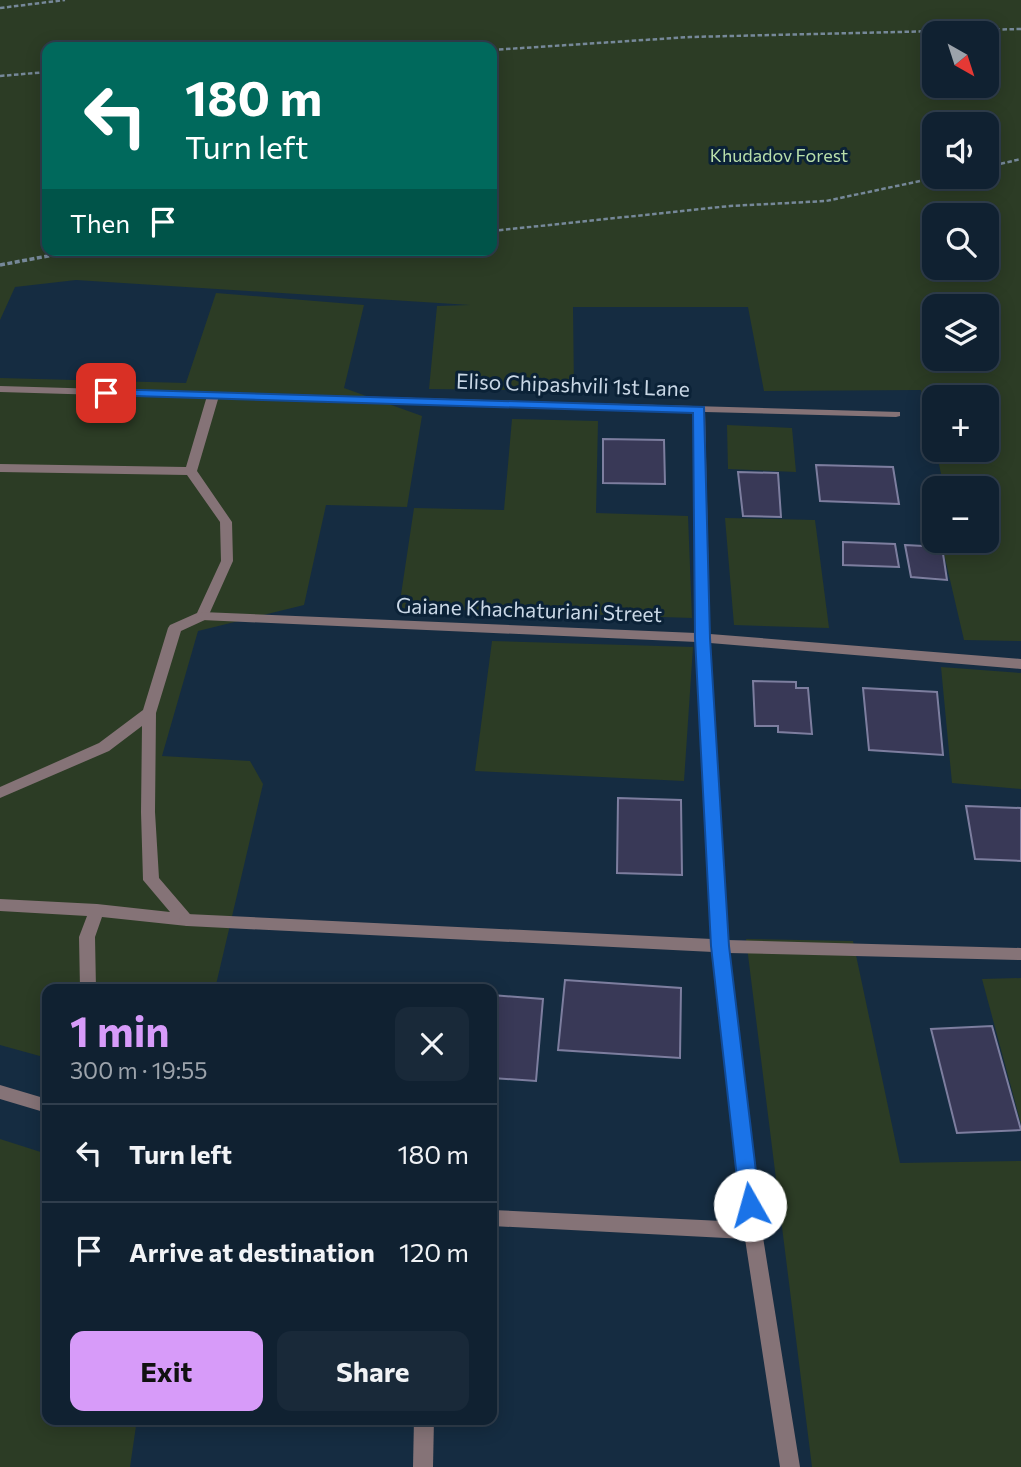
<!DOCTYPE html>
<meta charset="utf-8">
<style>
:root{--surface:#102131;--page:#192939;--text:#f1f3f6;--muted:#9ca3ab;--line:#303e4d;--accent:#d79bf9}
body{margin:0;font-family:Commissioner,sans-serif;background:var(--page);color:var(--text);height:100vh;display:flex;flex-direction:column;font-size:26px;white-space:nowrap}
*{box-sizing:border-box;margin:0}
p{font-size:23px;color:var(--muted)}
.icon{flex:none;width:38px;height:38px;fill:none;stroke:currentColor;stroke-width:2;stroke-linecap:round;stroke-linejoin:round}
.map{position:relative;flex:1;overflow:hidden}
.sheet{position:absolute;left:42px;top:984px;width:455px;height:441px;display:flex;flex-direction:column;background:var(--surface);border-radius:14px;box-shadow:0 4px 18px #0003,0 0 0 2px var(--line)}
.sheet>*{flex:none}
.hud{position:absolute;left:42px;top:42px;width:455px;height:214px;border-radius:14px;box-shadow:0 4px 18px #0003,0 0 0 2px var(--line);background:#00695c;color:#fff;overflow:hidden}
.needle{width:46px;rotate:141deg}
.tools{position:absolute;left:922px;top:21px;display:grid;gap:14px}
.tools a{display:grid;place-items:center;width:77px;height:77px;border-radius:14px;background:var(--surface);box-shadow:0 4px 18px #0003,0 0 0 2px var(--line);font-size:35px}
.pin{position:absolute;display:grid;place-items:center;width:60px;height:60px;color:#fff;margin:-30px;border-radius:14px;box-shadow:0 4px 10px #0006}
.me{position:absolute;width:77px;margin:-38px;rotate:353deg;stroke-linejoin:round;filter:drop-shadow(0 0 5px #0008)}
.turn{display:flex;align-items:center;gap:24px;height:147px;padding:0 28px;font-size:32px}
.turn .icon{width:91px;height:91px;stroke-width:2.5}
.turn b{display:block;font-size:49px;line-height:60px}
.then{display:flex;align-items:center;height:66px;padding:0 28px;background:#0003;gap:14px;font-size:26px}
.round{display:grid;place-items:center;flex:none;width:74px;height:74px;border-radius:14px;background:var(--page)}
.head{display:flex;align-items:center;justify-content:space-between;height:119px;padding:0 28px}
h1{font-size:42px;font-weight:700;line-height:52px;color:var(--accent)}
.primary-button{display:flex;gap:14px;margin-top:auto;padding:14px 28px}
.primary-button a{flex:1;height:80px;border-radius:14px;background:var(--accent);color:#111;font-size:28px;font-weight:700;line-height:80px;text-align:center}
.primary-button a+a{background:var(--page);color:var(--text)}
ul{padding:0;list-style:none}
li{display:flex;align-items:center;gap:21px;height:98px;padding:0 28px;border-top:2px solid var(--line)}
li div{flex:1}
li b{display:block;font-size:26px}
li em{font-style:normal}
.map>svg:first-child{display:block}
</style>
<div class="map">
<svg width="1021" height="1467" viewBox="0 0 1021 1467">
<rect width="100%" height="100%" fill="#152c41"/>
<g fill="#2c3c25" fill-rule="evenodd">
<path d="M0 0H1021V641L964 640 941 541H987V488H944L936 450H987V397H934V445L921 390 764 391 748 307H573L574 391 429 389 437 306 470 305 76 280 15 287 0 320ZM987 33V86H934V33ZM492 47V250H47V47ZM987 124V177H934V124ZM934 215H987V268H934ZM934 306H987V359H934Z"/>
<path d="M216 293 364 305 344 388 422 416 407 507 326 505 304 605 198 631 162 756 250 761 263 784 215 989H47V1058L0 1045V378L186 383Z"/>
<path d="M512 419 598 421 596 513 688 516 692 618 399 608 414 508 504 510Z"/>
<path d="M727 425 792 428 796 472 728 469Z"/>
<path d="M725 518 815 520 829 628 734 625Z"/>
<path d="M492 641 693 647 684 781 475 771Z"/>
<path d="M941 667 1021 673V789L952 783Z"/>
<path d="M746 939 853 941 900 1163 1021 1161V1467H812Z"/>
<path d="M1021 978V1124L982 979Z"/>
<path d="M0 1139 47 1154V1419H137L130 1467H0Z"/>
</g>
<g fill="#393957" stroke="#7d7e9f" stroke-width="2">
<path d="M603 439 664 440 665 484 603 483Z"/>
<path d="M816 465 893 467 899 504 820 501Z"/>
<path d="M738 472 778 473 781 517 743 516Z"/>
<path d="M843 542 895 544 899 567 843 565Z"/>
<path d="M905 545 942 547 947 580 911 577Z"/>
<path d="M753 681 796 682V688H808L812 734 778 732V726H755Z"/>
<path d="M863 688 937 692 943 755 869 750Z"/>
<path d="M618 798 681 800 682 875 617 873Z"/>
<path d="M966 806 1021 808V861L975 859Z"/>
<path d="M565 980 681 988 680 1058 558 1050Z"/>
<path d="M492 995 543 999 536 1081 492 1078Z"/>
<path d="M992 1026 1021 1130 957 1133 931 1029Z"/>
</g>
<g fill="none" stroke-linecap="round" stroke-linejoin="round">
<g stroke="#768899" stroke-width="2.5" stroke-dasharray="4.5 2.5" stroke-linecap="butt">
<path d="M0 8 65 0"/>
<path d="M492 50 690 37 1021 29"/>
<path d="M0 76 47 72"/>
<path d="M987 167 1021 159"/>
<path d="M492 231 730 206 826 201 939 177"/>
<path d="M59 254 120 250"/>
</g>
<path stroke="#768899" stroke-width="3.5" stroke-dasharray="5 2.5" stroke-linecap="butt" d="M0 265 69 252"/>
<g fill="#857377" fill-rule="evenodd">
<path d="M213 393 219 396 197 471 232 522 233 561 207 619 181 631 156 713 155 812 159 878 195 920 192 924 187 926 102 917 95 937 96 989H80L79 937 87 916 0 911V899L97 904 170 912 143 880 141 812 142 726 109 751 0 798V787L99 743 143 710 168 628 170 625 197 613 221 561 220 522 187 475 0 472V464L186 467 207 396Z"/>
<path d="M414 1419H434L433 1467H413Z"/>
</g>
<g fill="#857377" fill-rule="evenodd">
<path d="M0 386 900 412V416L896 417 705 412 710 634 1021 659V669L710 643 727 940 1021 948V960L729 953 762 1231 800 1467H780L745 1239 492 1226V1210L743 1222 713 952 187 926 182 924 179 920 182 916 187 914 712 939 697 642 202 620 195 616 202 612 696 633 693 412 0 392Z"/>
<path d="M0 1085 47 1099V1113L0 1099Z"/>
</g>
</g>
<path fill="#1a73e8" stroke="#114b97" stroke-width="2" d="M106 389 704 407 710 638 729 946 760 1205 757 1212 750 1215 743 1212 740 1205 711 946 695 638 693 413 102 395V390Z"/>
<g text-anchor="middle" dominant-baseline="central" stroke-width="6" stroke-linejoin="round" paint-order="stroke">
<g font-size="18" fill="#b9dfaa" stroke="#0b2237">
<text x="779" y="155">Khudadov Forest</text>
</g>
<g font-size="21" fill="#cad8e6" stroke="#0b2237">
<text transform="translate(573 384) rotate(2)">Eliso Chipashvili 1st Lane</text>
<text transform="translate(529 609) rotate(2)">Gaiane Khachaturiani Street</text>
</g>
</g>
</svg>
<div class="tools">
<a><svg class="needle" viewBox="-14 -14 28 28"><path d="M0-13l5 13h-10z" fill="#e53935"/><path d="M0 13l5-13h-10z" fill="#9ca3ab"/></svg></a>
<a><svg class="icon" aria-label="sound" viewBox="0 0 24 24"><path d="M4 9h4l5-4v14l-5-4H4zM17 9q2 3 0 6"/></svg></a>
<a><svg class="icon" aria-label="search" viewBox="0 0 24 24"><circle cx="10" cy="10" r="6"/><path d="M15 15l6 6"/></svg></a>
<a><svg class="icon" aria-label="layers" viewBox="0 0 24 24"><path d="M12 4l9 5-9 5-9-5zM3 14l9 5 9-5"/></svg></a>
<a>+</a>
<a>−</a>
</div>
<div class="pin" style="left:106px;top:393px;background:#d93025"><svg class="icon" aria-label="arrive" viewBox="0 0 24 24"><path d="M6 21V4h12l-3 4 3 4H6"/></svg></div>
<svg class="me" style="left:750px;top:1205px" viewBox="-20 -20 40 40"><circle r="19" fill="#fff"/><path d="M0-13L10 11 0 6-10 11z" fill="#1a73e8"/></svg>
<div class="hud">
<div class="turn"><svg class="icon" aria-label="left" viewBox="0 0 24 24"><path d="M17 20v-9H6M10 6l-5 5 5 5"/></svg><div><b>180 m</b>Turn left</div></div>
<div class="then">Then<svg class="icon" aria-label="arrive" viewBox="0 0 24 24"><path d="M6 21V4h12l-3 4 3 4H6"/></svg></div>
</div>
<section class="sheet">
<div class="head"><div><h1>1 min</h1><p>300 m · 19:55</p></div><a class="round"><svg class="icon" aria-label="close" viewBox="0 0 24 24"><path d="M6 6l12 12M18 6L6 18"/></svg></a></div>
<ul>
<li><svg class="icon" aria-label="left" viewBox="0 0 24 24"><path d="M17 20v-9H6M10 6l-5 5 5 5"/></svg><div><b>Turn left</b></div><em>180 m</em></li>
<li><svg class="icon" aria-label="arrive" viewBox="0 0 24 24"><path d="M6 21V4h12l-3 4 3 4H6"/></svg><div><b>Arrive at destination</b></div><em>120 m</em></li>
</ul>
<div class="primary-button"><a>Exit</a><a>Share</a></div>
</section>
</div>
